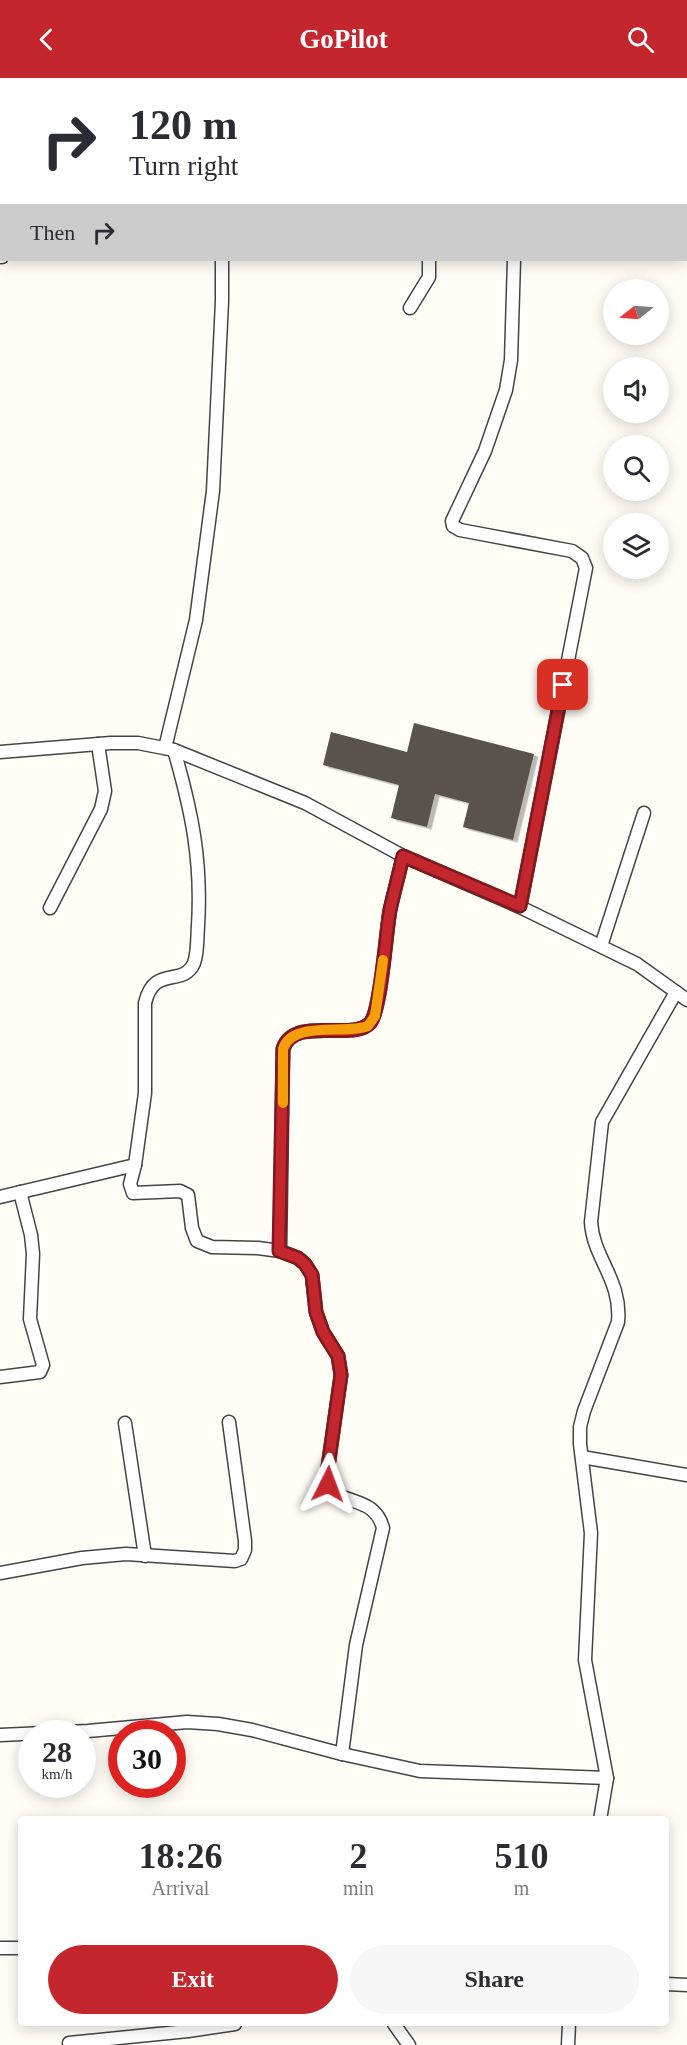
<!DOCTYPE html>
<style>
:root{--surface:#fff;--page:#f7f7f7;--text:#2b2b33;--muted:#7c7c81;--accent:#c4262e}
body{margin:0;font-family:"Times New Roman",serif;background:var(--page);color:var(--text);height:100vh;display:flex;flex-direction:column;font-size:22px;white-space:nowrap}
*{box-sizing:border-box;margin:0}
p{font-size:20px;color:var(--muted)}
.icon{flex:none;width:33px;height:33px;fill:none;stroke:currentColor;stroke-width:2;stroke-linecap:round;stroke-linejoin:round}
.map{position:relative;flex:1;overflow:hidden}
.sheet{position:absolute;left:18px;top:1738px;width:651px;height:210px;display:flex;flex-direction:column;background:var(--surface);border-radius:6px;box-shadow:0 3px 15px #0003}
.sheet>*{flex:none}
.banner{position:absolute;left:0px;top:0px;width:687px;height:183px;box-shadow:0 3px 15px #0003;background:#fff;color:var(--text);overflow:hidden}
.needle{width:39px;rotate:253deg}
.tools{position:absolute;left:603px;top:201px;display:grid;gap:12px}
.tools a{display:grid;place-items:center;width:66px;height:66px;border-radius:50%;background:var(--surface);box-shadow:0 3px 15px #0003;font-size:30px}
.speed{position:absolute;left:18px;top:1642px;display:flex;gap:12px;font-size:30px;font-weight:700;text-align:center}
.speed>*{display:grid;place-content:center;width:78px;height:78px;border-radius:50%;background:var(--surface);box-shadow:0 3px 15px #0003;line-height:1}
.speed small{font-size:15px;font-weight:400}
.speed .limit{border:9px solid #d22;background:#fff;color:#111}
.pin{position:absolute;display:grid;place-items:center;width:51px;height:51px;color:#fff;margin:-26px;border-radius:12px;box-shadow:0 3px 9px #0006}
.me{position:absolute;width:66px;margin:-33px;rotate:3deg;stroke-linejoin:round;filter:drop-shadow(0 0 4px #0008)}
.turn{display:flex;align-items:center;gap:21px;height:126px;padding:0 30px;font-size:27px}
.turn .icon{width:78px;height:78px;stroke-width:2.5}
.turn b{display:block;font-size:42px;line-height:51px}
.then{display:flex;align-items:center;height:57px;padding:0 30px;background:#0003;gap:12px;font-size:22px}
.eta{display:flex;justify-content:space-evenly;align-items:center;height:102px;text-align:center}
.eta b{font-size:36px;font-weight:700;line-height:42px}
.cta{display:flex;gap:12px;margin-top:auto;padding:12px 30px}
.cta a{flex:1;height:69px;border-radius:36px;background:var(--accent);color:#fff;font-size:24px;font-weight:700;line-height:69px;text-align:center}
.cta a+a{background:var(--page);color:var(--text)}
header{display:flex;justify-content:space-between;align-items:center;height:78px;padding:0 30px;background:var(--accent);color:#fff;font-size:27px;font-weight:700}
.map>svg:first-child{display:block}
</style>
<header><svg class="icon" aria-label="back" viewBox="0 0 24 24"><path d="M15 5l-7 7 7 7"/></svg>GoPilot<svg class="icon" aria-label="search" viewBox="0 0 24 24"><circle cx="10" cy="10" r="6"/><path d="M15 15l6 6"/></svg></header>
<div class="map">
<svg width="687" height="1967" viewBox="0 0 687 1967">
<defs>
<filter id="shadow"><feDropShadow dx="4.5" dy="2.5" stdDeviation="0" flood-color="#0004"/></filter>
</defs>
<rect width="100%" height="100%" fill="#fffdf5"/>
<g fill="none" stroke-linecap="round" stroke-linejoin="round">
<path stroke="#3f96cf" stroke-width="4.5" d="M40 0H72"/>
</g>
<path fill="#5a524d" filter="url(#shadow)" d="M414 645 534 676 513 762 463 749 469 725 435 716 427 749 391 740 399 707 323 687 331 654 407 674Z"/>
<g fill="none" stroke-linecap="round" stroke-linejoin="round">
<g stroke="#444" stroke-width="15">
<g id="street">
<path d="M206 0V2"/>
<path d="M315 2 329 0"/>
<path d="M0 28H2"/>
<path d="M686 70H687"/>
<path d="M0 179H2"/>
<path d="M514 182 511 282 506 312 485 373 452 443 453 448 460 452 572 473 582 480 586 490 520 829"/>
<path d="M410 230 429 199V182"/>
<path d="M165 670 196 542 213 413 222 223V182"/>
<path d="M0 674 111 665H138L174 672 305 725 403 778 520 829 637 886 687 922"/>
<path d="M50 830 101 731 105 713 98 666"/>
<path d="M601 868 644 735"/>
<path d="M135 1087 130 1106 133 1115 180 1113 188 1117 192 1150 197 1163 212 1169 258 1170 280 1173 298 1180 305 1186 312 1197 316 1234 323 1254 338 1278 341 1297 327 1396C331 1433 373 1412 383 1450L356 1567 342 1676"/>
<path d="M0 1119 135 1087 145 1015V925C154 886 183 910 194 885 198 874 197 860 198 848 202 783 192 734 174 672"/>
<path d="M280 1173 283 971C293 937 353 964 370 945 381 933 386 853 390 832 394 814 399 796 403 778"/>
<path d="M0 1299 40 1294 43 1287 30 1241 33 1176 31 1157 20 1114"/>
<path d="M125 1345 145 1478"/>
<path d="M582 1379 687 1397"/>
<path d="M0 1495 82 1480 126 1476 235 1483 241 1481 245 1472V1463L229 1344"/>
<path d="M0 1657 88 1653 187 1644 218 1646 252 1652 342 1676 420 1693 607 1700 585 1582 591 1455 580 1366V1349L584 1333 618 1244C622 1202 593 1180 591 1144L602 1044 676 914"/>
<path d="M600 1742 607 1700"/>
<path d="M0 1870H21"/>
<path d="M666 1906 687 1907"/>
<path d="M394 1946 409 1967"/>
<path d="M69 1965 188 1953 235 1946"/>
<path d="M568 1967 569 1946"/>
</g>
</g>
<use href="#street" stroke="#fff" stroke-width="12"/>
</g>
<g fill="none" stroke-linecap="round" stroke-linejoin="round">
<g stroke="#7f191e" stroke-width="15">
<path id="route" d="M328 1406 327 1396 341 1297 338 1278 323 1254 316 1234 312 1197 305 1186 298 1180 279 1173 283 971C294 937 353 964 370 945 381 933 386 853 390 832 394 814 399 796 403 778L520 828 563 607"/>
</g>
<use href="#route" stroke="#c4262e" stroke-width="10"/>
<path stroke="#f59e0b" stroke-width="10" d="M283 1025V971C292 942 346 957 368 948L375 938 383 882"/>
</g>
</svg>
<div class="tools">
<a><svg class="needle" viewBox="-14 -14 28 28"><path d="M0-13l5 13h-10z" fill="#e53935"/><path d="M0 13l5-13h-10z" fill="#7c7c81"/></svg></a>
<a><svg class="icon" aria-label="sound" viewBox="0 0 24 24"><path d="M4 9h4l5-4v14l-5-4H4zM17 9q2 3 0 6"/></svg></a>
<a><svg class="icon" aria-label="search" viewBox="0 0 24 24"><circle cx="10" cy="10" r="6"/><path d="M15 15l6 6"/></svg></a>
<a><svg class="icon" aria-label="layers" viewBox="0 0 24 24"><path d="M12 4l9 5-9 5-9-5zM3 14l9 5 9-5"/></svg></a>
</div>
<div class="speed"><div>28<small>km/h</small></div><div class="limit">30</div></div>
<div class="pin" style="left:563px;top:607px;background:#d93025"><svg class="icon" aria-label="arrive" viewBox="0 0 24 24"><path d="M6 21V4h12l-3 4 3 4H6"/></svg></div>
<svg class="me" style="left:328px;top:1406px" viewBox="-20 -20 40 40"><path d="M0-17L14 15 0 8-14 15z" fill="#c4262e" stroke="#fff" stroke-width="4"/></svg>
<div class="banner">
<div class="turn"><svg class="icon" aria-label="right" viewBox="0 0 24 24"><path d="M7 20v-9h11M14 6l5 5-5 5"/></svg><div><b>120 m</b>Turn right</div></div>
<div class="then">Then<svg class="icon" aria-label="right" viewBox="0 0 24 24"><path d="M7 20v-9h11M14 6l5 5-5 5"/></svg></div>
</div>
<section class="sheet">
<div class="eta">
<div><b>18:26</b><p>Arrival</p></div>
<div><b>2</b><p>min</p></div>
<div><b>510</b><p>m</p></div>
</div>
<div class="cta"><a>Exit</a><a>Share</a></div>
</section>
</div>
